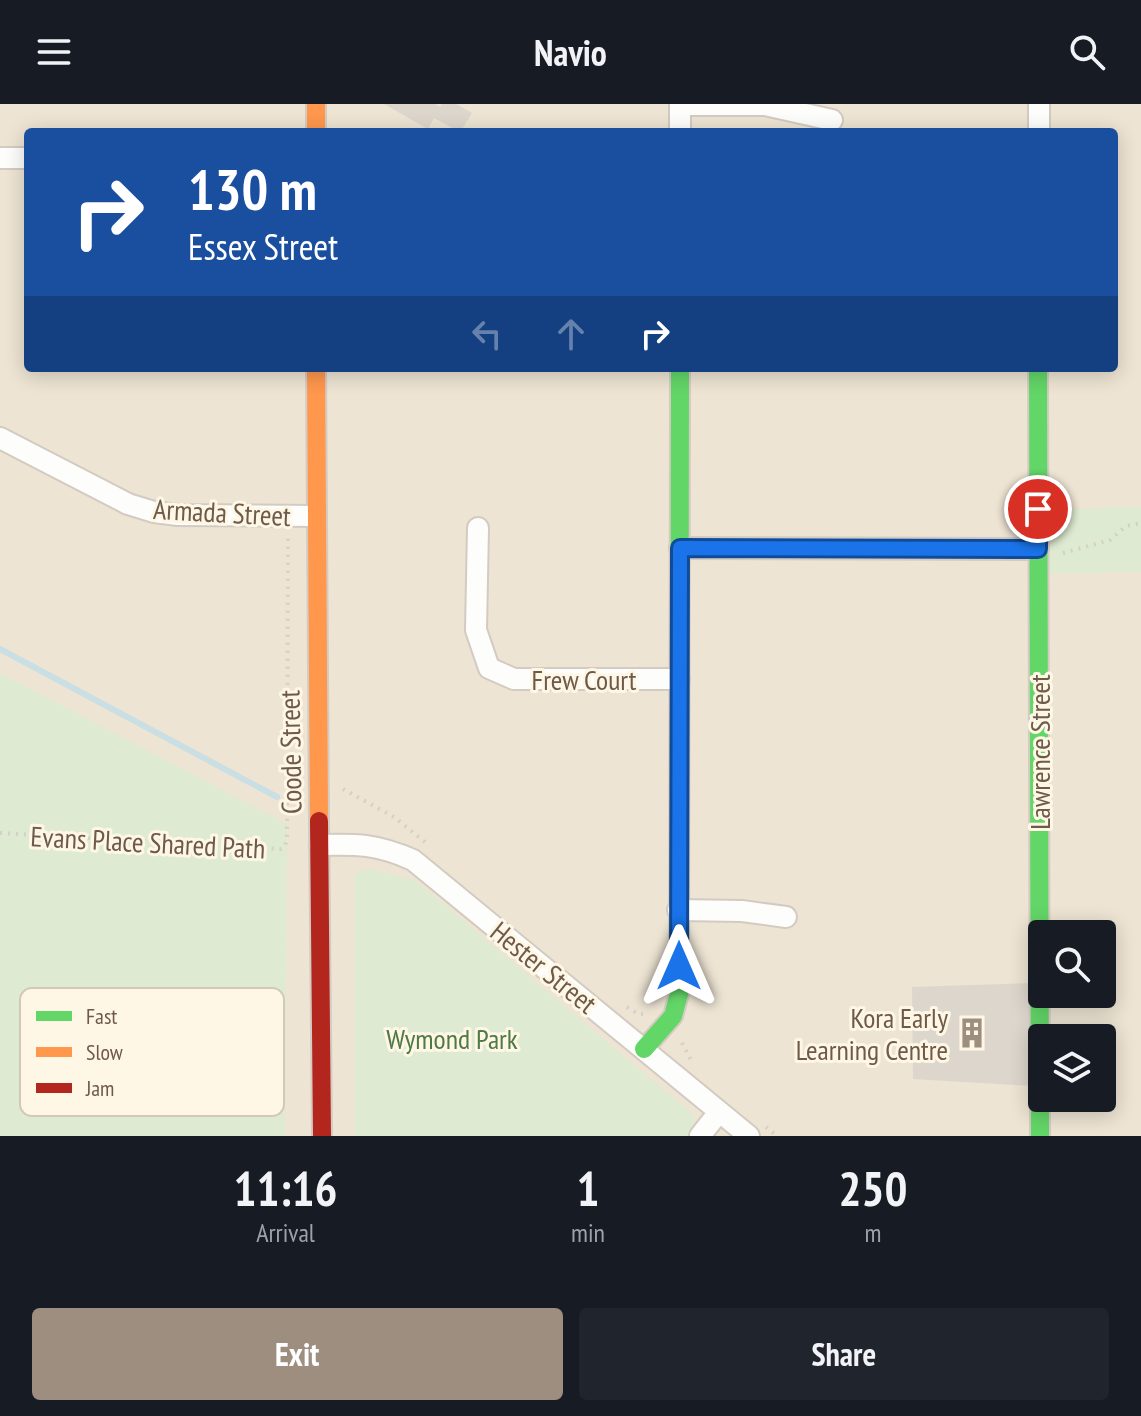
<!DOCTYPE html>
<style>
:root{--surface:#171b24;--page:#20242c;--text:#f1f3f6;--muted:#9ea1a6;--accent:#9e8e80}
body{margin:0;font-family:"PT Sans Narrow",sans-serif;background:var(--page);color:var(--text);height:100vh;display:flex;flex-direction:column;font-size:30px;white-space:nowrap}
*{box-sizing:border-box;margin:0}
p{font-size:26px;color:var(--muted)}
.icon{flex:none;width:44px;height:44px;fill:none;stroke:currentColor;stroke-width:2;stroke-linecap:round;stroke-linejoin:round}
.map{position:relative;height:1032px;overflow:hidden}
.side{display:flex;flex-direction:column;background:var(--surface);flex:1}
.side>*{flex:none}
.banner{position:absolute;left:24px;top:24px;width:1094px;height:244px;border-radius:8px;box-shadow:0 4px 20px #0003;background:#1a4fa0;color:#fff;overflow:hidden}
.controls{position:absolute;left:1028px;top:816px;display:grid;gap:16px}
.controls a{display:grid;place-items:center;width:88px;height:88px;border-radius:8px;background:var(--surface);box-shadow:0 4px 20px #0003;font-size:40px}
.pin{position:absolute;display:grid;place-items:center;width:68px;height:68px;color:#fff;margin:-34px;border:4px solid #fff;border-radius:50%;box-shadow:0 2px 8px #0007}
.me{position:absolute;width:88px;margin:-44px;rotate:0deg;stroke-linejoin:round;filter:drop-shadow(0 0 6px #0008)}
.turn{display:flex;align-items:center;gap:28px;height:168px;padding:0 32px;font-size:36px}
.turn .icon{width:104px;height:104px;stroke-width:2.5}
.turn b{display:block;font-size:56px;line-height:68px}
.lanes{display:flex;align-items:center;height:76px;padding:0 32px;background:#0003;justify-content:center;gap:40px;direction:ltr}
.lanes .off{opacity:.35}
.eta{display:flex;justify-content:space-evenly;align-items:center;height:136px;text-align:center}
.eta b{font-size:48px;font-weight:700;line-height:56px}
.action{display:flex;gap:16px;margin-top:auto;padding:16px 32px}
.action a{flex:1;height:92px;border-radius:8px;background:var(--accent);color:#fff;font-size:32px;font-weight:700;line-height:92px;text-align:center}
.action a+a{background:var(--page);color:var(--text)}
header{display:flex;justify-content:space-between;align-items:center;height:104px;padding:0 32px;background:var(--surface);font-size:36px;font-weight:700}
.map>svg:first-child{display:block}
</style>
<header><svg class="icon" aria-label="menu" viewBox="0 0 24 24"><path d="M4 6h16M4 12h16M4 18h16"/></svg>Navio<svg class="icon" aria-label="search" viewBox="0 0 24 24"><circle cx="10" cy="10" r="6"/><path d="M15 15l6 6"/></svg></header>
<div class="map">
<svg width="1141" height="1032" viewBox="0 0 1141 1032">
<rect width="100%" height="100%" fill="#f4f0e6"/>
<path fill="#ede4d3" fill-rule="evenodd" d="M0 0H1141V1032H0ZM28 28H1114V264H28ZM1042 830H1102V890H1042ZM1042 934H1102V994H1042Z"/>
<g fill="#deead1">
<path d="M1141 403V468L1038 470V405Z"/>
<path d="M0 569 287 720 285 1032H0Z"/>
<path d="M372 765 416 777 695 1012 692 1032H355V769Z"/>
</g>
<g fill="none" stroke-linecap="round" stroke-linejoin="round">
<path stroke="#c9dfe3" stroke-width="6" d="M0 545 277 693"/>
</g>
<g fill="#ddd6cc">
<path d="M384 0H435L440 3 442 0H456L472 9 460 28 434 14 428 25Z"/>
<path d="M1031 879 1032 982 913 975 912 883Z"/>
</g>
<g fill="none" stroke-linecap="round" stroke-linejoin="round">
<g stroke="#d3cbc2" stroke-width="24">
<g id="street">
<path d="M680 1H765L832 16"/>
<path d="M680 28V0"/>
<path d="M1039 28V0"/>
<path d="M0 54H28"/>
<path d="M0 334 128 400 154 408 178 411 316 412"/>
<path d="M478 424 476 526 489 564 514 575H679"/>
<path d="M680 444 1038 445"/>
<path d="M320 741C358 740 377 740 413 756L749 1032"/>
<path d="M678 806 742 807 786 813"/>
<path d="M700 1032 719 1008"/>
</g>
</g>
<g stroke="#d4ccc3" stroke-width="22">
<g id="fast">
<path d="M1038 264 1040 1032"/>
<path d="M644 945 673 912 679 890 680 264"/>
</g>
</g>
<g stroke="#d4ccc3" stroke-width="22">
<g id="slow">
<path d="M316 0V28"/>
<path d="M316 264 319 717"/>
</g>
</g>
<g stroke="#d4ccc3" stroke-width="22">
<path id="jam" d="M319 717 322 1032"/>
</g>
<g stroke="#d6cfc9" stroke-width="4" stroke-dasharray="2 6" stroke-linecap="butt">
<path d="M1063 449 1110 436 1126 422 1141 419"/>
<path d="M343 685 394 713 425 738"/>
<path d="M0 729 281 745 285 742 287 735 288 431"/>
<path d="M627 903 638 910H645"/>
<path d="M682 939 691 956"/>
<path d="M766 1023 777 1032"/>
</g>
<use href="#street" stroke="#fdfdfb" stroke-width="20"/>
<use href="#fast" stroke="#63d668" stroke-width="18"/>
<use href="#slow" stroke="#ff974d" stroke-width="18"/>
<use href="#jam" stroke="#b3261e" stroke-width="18"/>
</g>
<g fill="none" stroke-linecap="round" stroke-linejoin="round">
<g stroke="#114b97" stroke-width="20">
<path id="route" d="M679 862 680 444 1038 445V405"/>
</g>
<use href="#route" stroke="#1a73e8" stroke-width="14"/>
</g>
<defs>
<g id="building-bare" transform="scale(2.4)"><path d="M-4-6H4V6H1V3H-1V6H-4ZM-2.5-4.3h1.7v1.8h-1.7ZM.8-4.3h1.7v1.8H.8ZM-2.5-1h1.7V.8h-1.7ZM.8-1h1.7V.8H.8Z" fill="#9e8e80" stroke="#fef7e6" stroke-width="2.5" paint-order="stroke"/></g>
</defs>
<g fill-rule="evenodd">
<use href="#building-bare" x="972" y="929"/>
</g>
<g text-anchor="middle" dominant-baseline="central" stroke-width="6" stroke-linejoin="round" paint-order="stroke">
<g font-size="28" fill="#6f5a49" stroke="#fef7e6">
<text transform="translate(222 408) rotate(3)">Armada Street</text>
<text x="584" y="575">Frew Court</text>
<text transform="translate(290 648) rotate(-91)">Coode Street</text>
<text transform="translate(1039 648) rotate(-90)">Lawrence Street</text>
<text transform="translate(148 738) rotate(3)">Evans Place Shared Path</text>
<text transform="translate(544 863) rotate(39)">Hester Street</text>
</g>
<g font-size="28" fill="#6f5a49" stroke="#fef7e6" text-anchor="end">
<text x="948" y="913">Kora Early<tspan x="948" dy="32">Learning Centre</tspan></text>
</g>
<g font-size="28" fill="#507a45" stroke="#fef7e6">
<text x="452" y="934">Wymond Park</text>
</g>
</g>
<rect x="20" y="884" width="264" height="128" rx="12" fill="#fef7e6" stroke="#d3c8b7" stroke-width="2"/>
<rect x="36" y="907" width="36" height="10" fill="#63d668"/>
<rect x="36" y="943" width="36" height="10" fill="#ff974d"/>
<rect x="36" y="979" width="36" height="10" fill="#b3261e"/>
<g font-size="22" fill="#6f5a49">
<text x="86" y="920">Fast</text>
<text x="86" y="956">Slow</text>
<text x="86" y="992">Jam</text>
</g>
</svg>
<div class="controls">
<a><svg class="icon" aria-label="search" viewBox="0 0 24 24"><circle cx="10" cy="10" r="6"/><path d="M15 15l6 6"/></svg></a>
<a><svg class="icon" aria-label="layers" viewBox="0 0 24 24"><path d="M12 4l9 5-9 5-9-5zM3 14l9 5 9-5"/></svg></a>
</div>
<div class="pin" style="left:1038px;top:405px;background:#d93025"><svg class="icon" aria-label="arrive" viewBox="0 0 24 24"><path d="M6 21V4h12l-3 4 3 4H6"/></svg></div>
<svg class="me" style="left:679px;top:862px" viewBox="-20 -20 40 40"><path d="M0-17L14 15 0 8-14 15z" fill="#1a73e8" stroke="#fff" stroke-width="4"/></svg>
<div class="banner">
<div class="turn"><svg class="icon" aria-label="right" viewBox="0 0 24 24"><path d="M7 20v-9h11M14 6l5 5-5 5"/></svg><div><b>130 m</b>Essex Street</div></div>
<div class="lanes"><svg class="icon off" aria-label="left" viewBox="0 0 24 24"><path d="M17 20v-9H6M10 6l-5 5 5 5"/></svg><svg class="icon off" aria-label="ahead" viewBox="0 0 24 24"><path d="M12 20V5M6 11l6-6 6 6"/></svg><svg class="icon" aria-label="right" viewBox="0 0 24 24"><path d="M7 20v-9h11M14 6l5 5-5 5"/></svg></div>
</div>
</div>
<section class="side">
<div class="eta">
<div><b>11:16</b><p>Arrival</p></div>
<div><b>1</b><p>min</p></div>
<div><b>250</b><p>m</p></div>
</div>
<div class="action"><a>Exit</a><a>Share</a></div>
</section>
